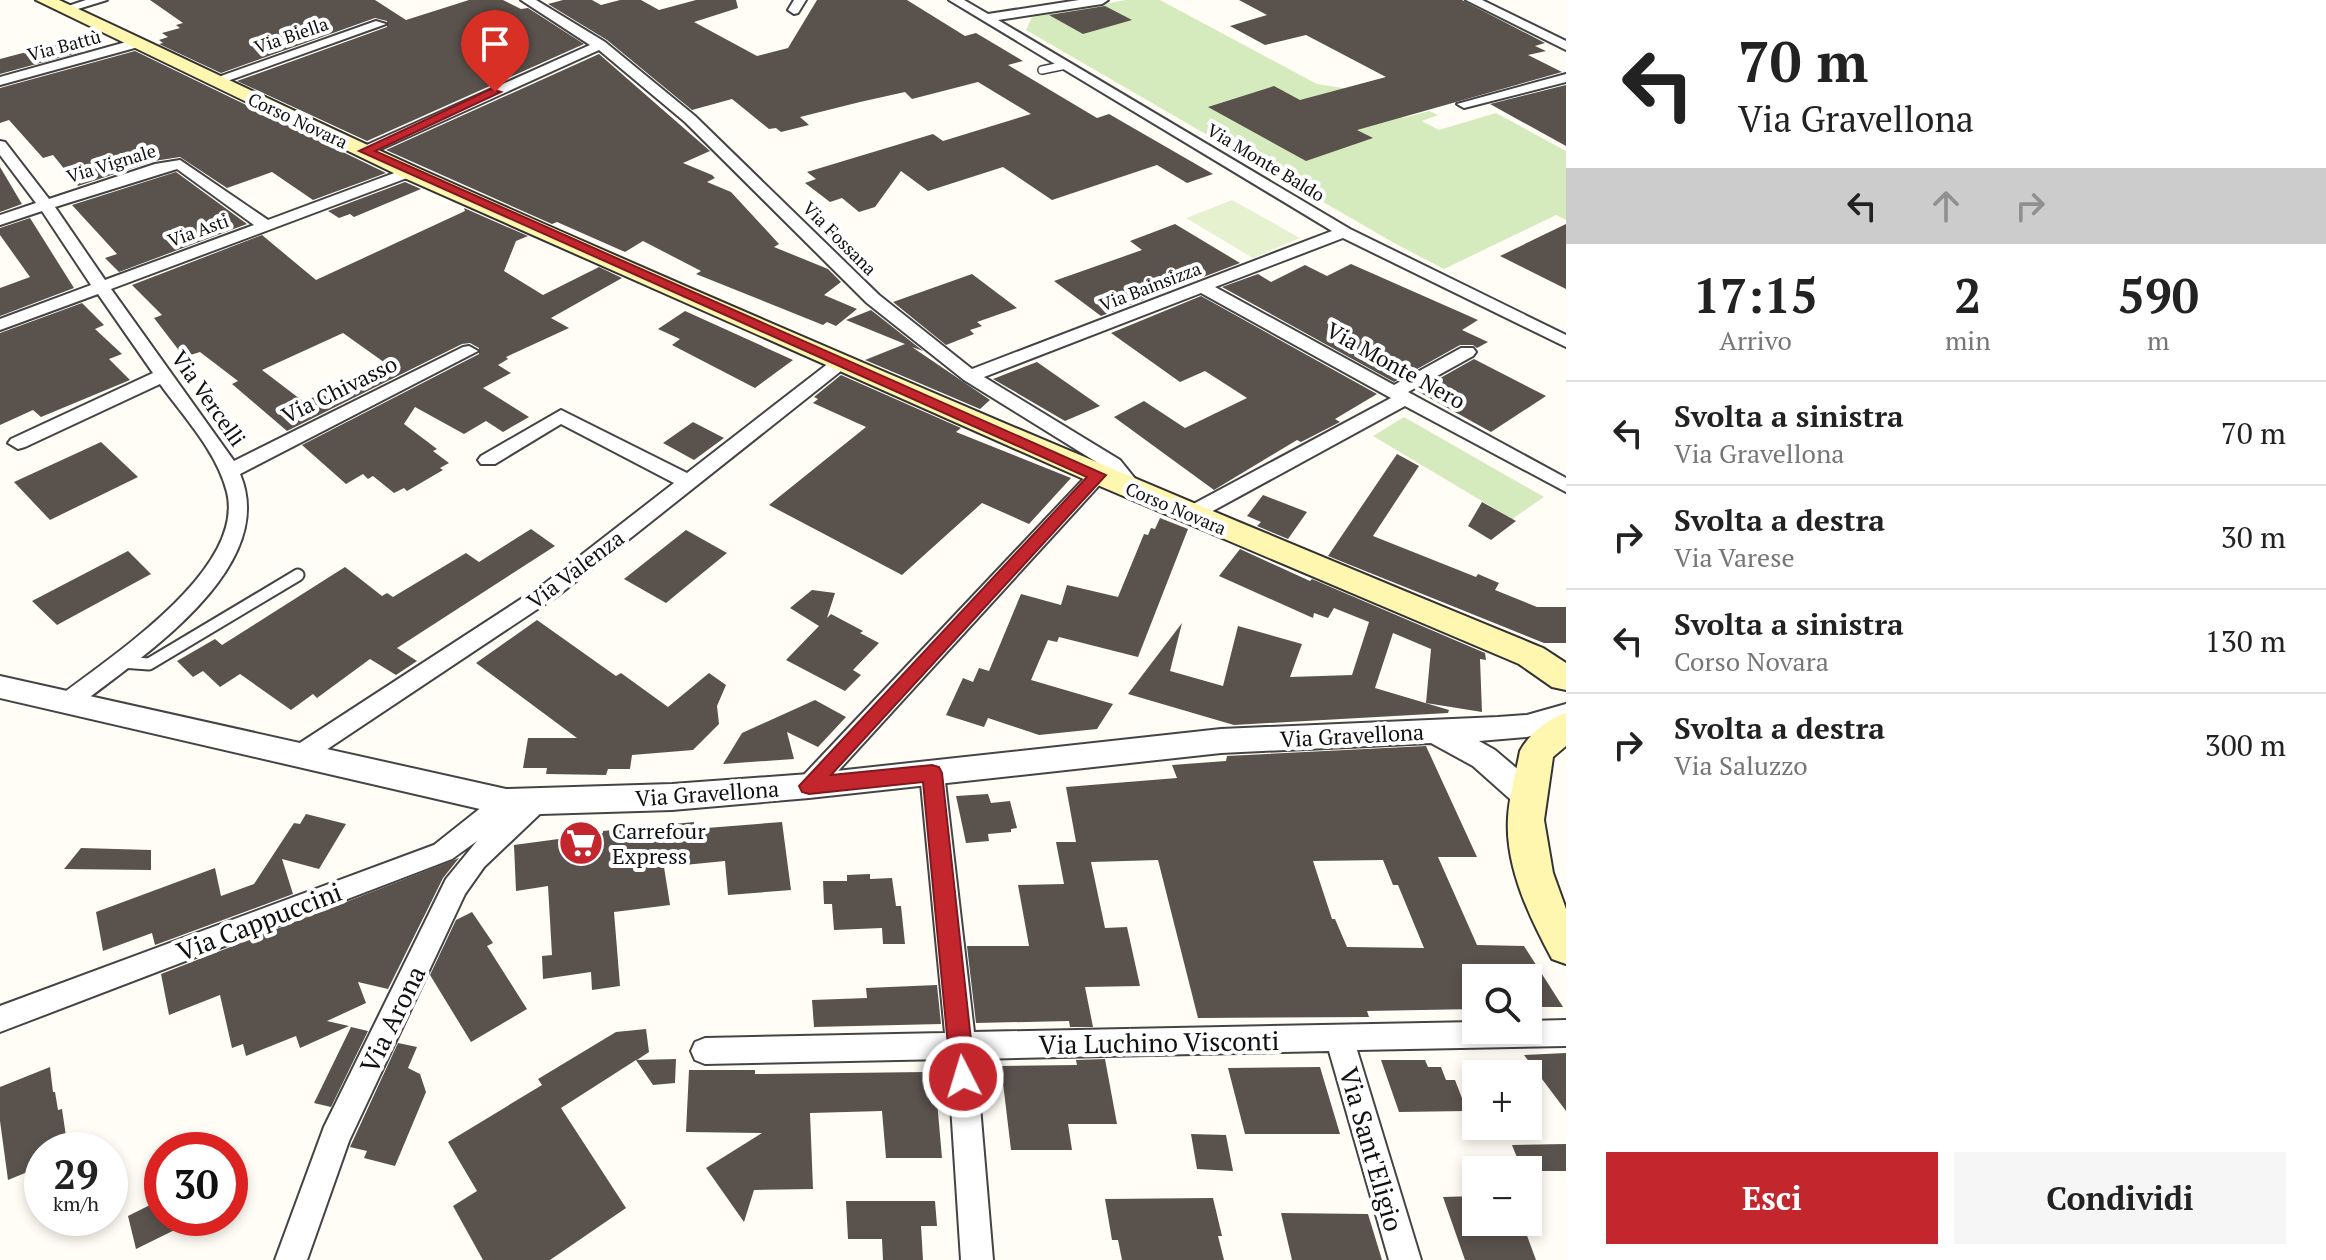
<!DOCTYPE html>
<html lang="it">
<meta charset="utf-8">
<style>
:root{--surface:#fff;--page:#f6f6f6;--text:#222;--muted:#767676;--line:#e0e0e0;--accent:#c4262e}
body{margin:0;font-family:"PT Serif",serif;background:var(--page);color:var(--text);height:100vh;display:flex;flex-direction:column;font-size:30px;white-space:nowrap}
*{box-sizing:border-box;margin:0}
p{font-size:26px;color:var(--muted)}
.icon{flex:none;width:44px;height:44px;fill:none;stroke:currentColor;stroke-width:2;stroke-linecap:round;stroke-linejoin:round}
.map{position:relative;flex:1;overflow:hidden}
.drawer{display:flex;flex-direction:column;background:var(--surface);width:760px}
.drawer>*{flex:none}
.top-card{background:#fff;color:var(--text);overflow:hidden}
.tools{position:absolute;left:1462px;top:964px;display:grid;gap:16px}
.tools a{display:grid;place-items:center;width:80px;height:80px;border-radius:0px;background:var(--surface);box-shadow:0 4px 12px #0003;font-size:40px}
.speed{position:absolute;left:24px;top:1132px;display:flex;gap:16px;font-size:40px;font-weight:700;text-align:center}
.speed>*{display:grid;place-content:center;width:104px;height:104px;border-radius:50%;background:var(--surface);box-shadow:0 4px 12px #0003;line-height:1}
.speed small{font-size:20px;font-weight:400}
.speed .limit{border:12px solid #d22;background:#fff;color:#111}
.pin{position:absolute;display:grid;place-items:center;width:68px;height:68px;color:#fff;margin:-82px -34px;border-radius:50% 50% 50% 0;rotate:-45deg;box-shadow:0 0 8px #0007}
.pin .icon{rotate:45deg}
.me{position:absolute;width:88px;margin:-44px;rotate:355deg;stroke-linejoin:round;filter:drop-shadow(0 0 6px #0008)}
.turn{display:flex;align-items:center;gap:28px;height:168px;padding:0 40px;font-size:36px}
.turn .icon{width:104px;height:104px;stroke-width:2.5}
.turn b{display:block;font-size:56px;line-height:68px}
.lanes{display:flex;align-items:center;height:76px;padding:0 40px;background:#0003;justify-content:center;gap:40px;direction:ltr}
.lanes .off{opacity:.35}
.eta{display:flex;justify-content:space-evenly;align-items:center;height:136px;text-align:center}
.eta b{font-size:48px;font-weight:700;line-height:56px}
.primary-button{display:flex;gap:16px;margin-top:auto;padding:16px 40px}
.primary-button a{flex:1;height:92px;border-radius:0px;background:var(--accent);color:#fff;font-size:32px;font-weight:700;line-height:92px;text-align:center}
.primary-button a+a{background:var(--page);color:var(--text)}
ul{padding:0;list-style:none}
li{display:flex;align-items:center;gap:24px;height:104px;padding:0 40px;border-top:2px solid var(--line)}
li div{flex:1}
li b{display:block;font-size:30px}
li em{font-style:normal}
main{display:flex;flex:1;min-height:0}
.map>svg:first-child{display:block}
</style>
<main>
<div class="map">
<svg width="1566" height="1260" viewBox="0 0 1566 1260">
<rect width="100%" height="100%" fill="#fffdf5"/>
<g fill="#d5ebbd">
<path d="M1126 0H1160L1317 84 1349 89 1403 118 1429 111 1438 115 1422 121 1439 130 1496 113 1566 151V220L1556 215 1444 269 1394 243 1026 30 1032 17Z"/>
<path d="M1404 417 1544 497 1512 519 1373 436Z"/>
</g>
<path fill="#e6f2cf" d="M1232 200 1300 238 1253 258 1186 218Z"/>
<g fill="#5a524d" fill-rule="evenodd">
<path d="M150 0H375L406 20 469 0H503L521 9 528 8 584 44 367 141 237 81 387 27V21L375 18 221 73 159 44 163 43 159 40 168 37 162 33 180 28 176 25 183 23Z"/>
<path d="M563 0H592L601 5 620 0H641L659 10 696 0H736L738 8 694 22 757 56 788 48 817 0H907L965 36 976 33 1023 61 1008 65 1097 118 1109 114 1213 174 1187 183 1157 165 1052 200 1003 167 928 191 901 171 875 207 859 212 842 198 830 202 805 183 816 179 807 172 933 134 943 141 1031 114 978 82 912 99 905 92 860 102 800 117 809 125 781 132 776 128 769 129 732 99 692 110 607 40 548 4Z"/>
<path d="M1239 0H1462L1545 43 1535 46 1546 51 1528 55 1562 72 1357 130 1373 138 1306 161 1208 107 1274 86 1300 100 1386 77 1306 35 1265 45 1230 26 1267 15Z"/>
<path d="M1105 6 1132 20 1083 34 1049 15Z"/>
<path d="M68 41 80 52 0 74V59Z"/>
<path d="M135 51 386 173 313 200 272 172 227 188 180 157 154 161 78 186 53 155 43 158 9 120 0 123V88Z"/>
<path d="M599 54 710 151 683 163 712 175 715 178 707 182 731 192 779 244 774 247 828 269 841 282 824 295 857 309 836 326 827 322 823 325 696 274 701 271 643 241 625 252 557 222 552 224 386 150Z"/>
<path d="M1566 85V146L1490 104Z"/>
<path d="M0 167 22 204 0 212Z"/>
<path d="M176 172 247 224 119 272 105 258 117 254 72 205Z"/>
<path d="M405 182 421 189 354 217 350 214 339 218 328 211Z"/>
<path d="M464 208 528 236 516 241 504 271 543 295 599 267 622 278 551 318 569 328 506 357 508 359 498 365 511 373 483 388 529 417 503 432 486 421 464 434 415 407 404 424 437 449 433 451 449 463 440 468 443 470 407 491 404 488 394 493 373 476 368 479 363 474 346 484 302 445 479 354V348L470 343 462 344 287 431 232 384 238 381 200 352 184 357 154 318 162 315 132 285 262 235 316 280 465 211ZM343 333 388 365 338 390 334 387 304 402 262 370Z"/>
<path d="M30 218 74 288 0 316V288L30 277 0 235V228Z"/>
<path d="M1175 224 1240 263 1101 316 1054 281 1142 250 1130 241Z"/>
<path d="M1566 224V289L1500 256Z"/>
<path d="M1351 264 1478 320 1462 330 1488 342 1477 348 1473 345H1460L1394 382 1222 287 1258 274 1271 282 1305 265 1327 276Z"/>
<path d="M972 274 1017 308 977 322 982 326 970 330 974 334 946 345 893 302Z"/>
<path d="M1201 296 1377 394 1335 419 1340 422 1301 442 1297 440 1214 490 1114 417 1144 401 1185 428 1247 398 1205 371 1180 382 1111 333Z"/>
<path d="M82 303 104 325 95 329 122 354 109 359 130 380 41 417 33 410 0 425V333Z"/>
<path d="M871 310 923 351 912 347 990 400 980 409 865 360 905 344 846 320Z"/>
<path d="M685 311 793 360 755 388 672 345 680 339 658 329Z"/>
<path d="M1474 359 1546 396 1491 432 1417 391Z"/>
<path d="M1037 362 1100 406 1065 421 993 379Z"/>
<path d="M841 375 961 428 956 432 1071 478 1029 524 982 503 902 575 769 505 866 427 813 403 818 399 814 397Z"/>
<path d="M693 422 724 438 694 460 663 443Z"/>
<path d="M101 442 138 477 50 520 14 482Z"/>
<path d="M1397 454 1419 466 1373 536 1476 577 1478 574 1499 583 1495 590 1537 607H1566V643H1544L1328 556Z"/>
<path d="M1263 495 1307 512 1288 539 1257 526 1261 522 1247 516Z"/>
<path d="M1482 502 1516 521 1491 540 1468 526Z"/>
<path d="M1160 518 1188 529 1138 657 1059 637 1057 642 1048 640 1031 680 1113 704 1097 729 1039 735 988 718 984 727 946 715 963 678 973 682 979 668 989 671 1021 594 1061 605 1067 585 1118 597 1144 534 1148 535 1151 528 1155 529Z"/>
<path d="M531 529 555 546 397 648 417 661 396 675 370 659 317 698 313 694 291 710 240 674 220 687 203 671 193 677 177 661 215 639 222 645 345 567 382 596 387 593 393 597 466 553 479 562Z"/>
<path d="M686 530 727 553 666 603 624 579Z"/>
<path d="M1240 549 1310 581 1312 579 1485 653 1486 660 1480 659 1482 712 1426 703 1431 649 1393 633 1375 688 1449 710 1448 713 1234 725 1128 694 1182 623 1170 671 1223 686 1238 626 1302 644 1290 677 1352 675 1369 622 1334 608 1328 618 1314 613 1313 618 1219 576Z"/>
<path d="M128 551 151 574 57 625 32 601Z"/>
<path d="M812 590 835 593 827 618 831 614 863 631 860 633 879 643 853 670 861 675 845 691 786 660 819 626 790 608Z"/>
<path d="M537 620 616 676 621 673 668 707 709 673 726 685 717 706 719 724 693 750 632 755 630 769H608L606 775 546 774 547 768H523L528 738H577L476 663Z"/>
<path d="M815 700 846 717 818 747 787 732 794 759 723 764 742 733Z"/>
<path d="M1426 746 1477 857H1438L1477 945 1524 946 1563 1007H1528V978H1476V1009L1367 1011 1369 1017 1198 1018 1158 860 1091 862 1105 928 1127 927 1140 986 1085 987 1093 1027H1070L1069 1021 976 1023 967 946H1029L1018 885 1064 884 1056 842H1076L1066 787 1177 778 1172 765 1226 761 1227 756ZM1383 860 1393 885H1398L1424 948 1347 947 1335 919H1332L1313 861Z"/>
<path d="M988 794 991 803 1010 801 1017 828 1011 829V832L988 834 989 841 966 843 956 796Z"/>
<path d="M306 814 346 824 319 869 282 859 293 894 155 945 152 933 103 951 96 912 215 868 221 896 254 884 294 823 300 824Z"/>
<path d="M694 822V829L782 822 791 890 728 895 725 861 664 867 670 905 614 912 620 986 592 990 591 972 543 979 542 956 552 955 548 886 516 891 514 845 603 833V831Z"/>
<path d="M81 848 151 850V870L64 869Z"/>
<path d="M459 858 443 878 388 989 358 982 366 1003 327 1021 349 1026 300 1048 296 1036 246 1056 243 1044 232 1048 220 995 169 1015 161 974Z"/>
<path d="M870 874V879L892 878 896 906H901L905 944H883L882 928 834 930 832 904H824L823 881H847V875Z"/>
<path d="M472 912 493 943 487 946 527 1009 471 1042 430 975 456 920Z"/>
<path d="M937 985 941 1024 814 1027 812 1000 867 998 866 988Z"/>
<path d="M351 1027 368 1031 331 1107 314 1103Z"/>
<path d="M646 1029 649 1052 637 1060 676 1059 675 1083 653 1085 636 1060 561 1108 626 1208 550 1260H483L453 1206 477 1191 448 1142 542 1085 538 1079 616 1032Z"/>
<path d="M398 1043 417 1047 408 1068 420 1074 426 1092 395 1166 364 1158 367 1151 350 1147Z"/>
<path d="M1566 1053V1111L1524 1055Z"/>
<path d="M1105 1059 1117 1124H1068L1072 1150H1011L1001 1066 1077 1065 1076 1060Z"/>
<path d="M1381 1060H1425L1428 1067H1441L1446 1080H1455L1467 1111 1399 1112Z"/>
<path d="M50 1067 53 1092H55L58 1110 62 1109 68 1150H42V1166L8 1180 0 1121V1087Z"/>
<path d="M1320 1067 1340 1134H1245L1228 1068Z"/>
<path d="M689 1070H755V1074L927 1072 935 1078 942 1158H886L882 1111 810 1113 813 1189 754 1190 744 1222 706 1168 762 1133 686 1132Z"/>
<path d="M1191 1134 1226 1135 1233 1171 1197 1169Z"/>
<path d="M1566 1144V1171H1528L1522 1170 1512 1145Z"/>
<path d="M1476 1196V1222H1522L1536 1260H1465L1443 1197Z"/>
<path d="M1213 1198 1222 1236H1218L1224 1260H1122L1118 1240H1112L1105 1199Z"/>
<path d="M162 1199V1218H199L136 1249 128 1216Z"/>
<path d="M846 1201H935L937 1226H921L923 1260H883L882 1239H848Z"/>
<path d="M1281 1213 1368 1214 1382 1260H1292Z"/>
</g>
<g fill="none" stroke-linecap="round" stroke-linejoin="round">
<g stroke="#444" stroke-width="10">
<path id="service-far1" d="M1042 70 1066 65"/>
</g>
<g stroke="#444" stroke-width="15">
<path id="service" d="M121 662 149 664 298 575"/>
</g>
<g stroke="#444" stroke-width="4">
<g id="minor">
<path d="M86 0H107L65 13 59 9Z"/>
<path d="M521 0H536L605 42 695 116 879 295 972 369 1332 231 949 0H964L988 14 1079 0H1108L1102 4 998 20 1350 229 1566 335V347L1343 238 1215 287 1394 385 1461 348H1473L1476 352 1473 356 1408 392 1566 478V492L1405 406 1198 519H1184L1181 514 1184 509 1391 398 1201 293 984 377 1120 460 1145 491 1142 496H1128L1106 468 964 380 867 303 685 122 599 50 370 154H360V148L590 45Z"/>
<path d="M794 0H806L798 13 794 14 788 10Z"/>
<path d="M1466 0H1482L1566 41V50Z"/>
<path d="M376 21 386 24 219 84 207 81Z"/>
<path d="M137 39 142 40V46L0 85V77Z"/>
<path d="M1566 74V82L1464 108 1457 104Z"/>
<path d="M0 141 5 142 49 199 155 164 180 160 268 220 405 169H415V175L111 289 234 461 463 347 469 346 478 351 240 474C280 568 140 658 77 707L69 710 61 707 57 701 61 695C113 655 246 569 227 492 217 452 184 417 160 384L25 447 18 449 8 443 11 439 153 373 98 294 0 330V319L91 285 42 211 0 225V215L36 203 0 155ZM177 169 254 225 105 280 55 207Z"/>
<path d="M840 358 849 363 846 367 560 594 305 764 297 766 289 764 285 757 289 750 544 584 674 483 561 424 495 464H481L478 460 481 456 561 410 687 473 834 359Z"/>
<path d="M1098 469 1108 475 1105 479 818 793 809 796 800 793 797 786 800 779 1091 471Z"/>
<path d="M932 763 941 766 944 773 974 1032 1476 1022V1030H1528V1021L1566 1020V1046L1357 1050 1421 1260H1389L1329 1051 976 1059 993 1260H961L948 1059 705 1064 695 1060 691 1051 695 1042 705 1038 945 1033 920 773 923 766Z"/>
<path d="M506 792 515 795 517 804 535 793 544 796 547 803 544 810 484 867 465 894 349 1141 307 1260H275L324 1127 446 879 477 841 452 859 0 1032V1006L434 845 497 795Z"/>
</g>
</g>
<g stroke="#444" stroke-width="4">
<path id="tertiary" d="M0 676 506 789 672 784 809 774 1221 729 1498 717 1527 715 1566 704V726L1527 737 1479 741 1495 750 1541 789 1546 798 1541 807 1530 811 1519 807 1473 766 1431 743 1221 753 809 798 672 810 506 815 0 698Z"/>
</g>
<g stroke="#333" stroke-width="4">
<g id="secondary">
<path d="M36 0H59C180 56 299 114 420 169 792 335 1166 493 1543 648L1566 663V690L1552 687 1519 664 1088 481 402 177Z"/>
<path d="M1566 713V746L1553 757 1544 820 1553 873 1566 909V964L1552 959C1530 918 1505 867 1508 818 1509 796 1516 773 1520 751 1529 734 1548 719 1566 713Z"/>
</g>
</g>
<use href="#service-far1" stroke="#fff" stroke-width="7"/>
<use href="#service" stroke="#fff" stroke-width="11"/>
<use href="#minor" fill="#fff" fill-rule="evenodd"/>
<use href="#tertiary" fill="#fff" fill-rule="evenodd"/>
<use href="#secondary" fill="#fff6b0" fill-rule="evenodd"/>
</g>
<path fill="#c4262e" stroke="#7f191e" stroke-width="2" d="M491 89 501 92 375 151 1106 475 831 775 932 765 939 767 942 773 975 1077 971 1085 963 1088 955 1085 951 1077 923 782 809 794 802 792 799 786 1087 477 359 151Z"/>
<defs>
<g id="supermarket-disc" transform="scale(2.3)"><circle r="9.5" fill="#c4262e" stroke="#fff"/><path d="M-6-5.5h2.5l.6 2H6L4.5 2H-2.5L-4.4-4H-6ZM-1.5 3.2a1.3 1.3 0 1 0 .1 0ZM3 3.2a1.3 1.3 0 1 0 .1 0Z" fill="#fff"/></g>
</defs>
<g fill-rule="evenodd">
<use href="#supermarket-disc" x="581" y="843"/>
</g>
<g text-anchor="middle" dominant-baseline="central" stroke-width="8" stroke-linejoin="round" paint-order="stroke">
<g font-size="18" fill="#111" stroke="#fff">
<text transform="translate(291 35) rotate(-19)">Via Biella</text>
<text transform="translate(64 45) rotate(-15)">Via Battù</text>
<text transform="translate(298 120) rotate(25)">Corso Novara</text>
<text transform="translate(1266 162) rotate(31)">Via Monte Baldo</text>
<text transform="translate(111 163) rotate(-17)">Via Vignale</text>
<text transform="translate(198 230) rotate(-20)">Via Asti</text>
<text transform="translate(840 238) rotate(45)">Via Fossana</text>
<text transform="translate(1150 286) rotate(-21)">Via Bainsizza</text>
<text transform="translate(1176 508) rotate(23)">Corso Novara</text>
</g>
<g font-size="22" fill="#111" stroke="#fff">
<text transform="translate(1396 365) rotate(29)">Via Monte Nero</text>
<text transform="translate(339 389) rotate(-26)">Via Chivasso</text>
<text transform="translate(209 398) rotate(55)">Via Vercelli</text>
<text transform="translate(575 569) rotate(-37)">Via Valenza</text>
<text transform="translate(1352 735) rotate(-3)">Via Gravellona</text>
<text transform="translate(707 793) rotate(-4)">Via Gravellona</text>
</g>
<g font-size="22" fill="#111" stroke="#fff" text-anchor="start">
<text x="612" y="830">Carrefour<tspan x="612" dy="25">Express</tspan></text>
</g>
<g font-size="26" fill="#111" stroke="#fff">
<text transform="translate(259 921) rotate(-21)">Via Cappuccini</text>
<text transform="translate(392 1019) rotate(-64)">Via Arona</text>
<text transform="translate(1159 1042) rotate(-1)">Via Luchino Visconti</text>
<text transform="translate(1372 1149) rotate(74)">Via Sant'Eligio</text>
</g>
</g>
</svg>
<div class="tools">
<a><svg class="icon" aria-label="search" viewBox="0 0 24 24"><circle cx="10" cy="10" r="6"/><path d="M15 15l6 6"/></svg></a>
<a>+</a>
<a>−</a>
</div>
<div class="speed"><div>29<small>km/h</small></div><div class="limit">30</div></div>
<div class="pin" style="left:495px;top:92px;background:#d93025"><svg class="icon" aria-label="arrive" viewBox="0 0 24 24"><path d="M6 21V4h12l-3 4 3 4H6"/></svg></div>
<svg class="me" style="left:963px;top:1077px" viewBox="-20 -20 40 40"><circle r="17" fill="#c4262e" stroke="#fff" stroke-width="3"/><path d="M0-11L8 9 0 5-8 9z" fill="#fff"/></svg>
</div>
<section class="drawer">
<div class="top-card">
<div class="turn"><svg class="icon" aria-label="left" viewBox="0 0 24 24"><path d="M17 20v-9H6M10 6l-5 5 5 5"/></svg><div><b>70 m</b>Via Gravellona</div></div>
<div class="lanes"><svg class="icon" aria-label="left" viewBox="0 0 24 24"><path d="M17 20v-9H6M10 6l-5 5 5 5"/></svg><svg class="icon off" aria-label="ahead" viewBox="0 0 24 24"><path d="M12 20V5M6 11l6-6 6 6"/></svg><svg class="icon off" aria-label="right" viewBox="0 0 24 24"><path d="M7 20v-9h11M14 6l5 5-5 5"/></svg></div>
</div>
<div class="eta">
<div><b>17:15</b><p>Arrivo</p></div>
<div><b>2</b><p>min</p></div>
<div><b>590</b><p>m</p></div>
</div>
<ul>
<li><svg class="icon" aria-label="left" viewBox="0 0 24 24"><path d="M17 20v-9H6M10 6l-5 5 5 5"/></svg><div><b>Svolta a sinistra</b><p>Via Gravellona</p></div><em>70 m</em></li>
<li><svg class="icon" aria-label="right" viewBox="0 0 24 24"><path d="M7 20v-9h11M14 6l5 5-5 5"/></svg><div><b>Svolta a destra</b><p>Via Varese</p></div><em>30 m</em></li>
<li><svg class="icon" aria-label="left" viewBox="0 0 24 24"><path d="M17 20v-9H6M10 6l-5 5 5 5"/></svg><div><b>Svolta a sinistra</b><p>Corso Novara</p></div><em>130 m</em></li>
<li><svg class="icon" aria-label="right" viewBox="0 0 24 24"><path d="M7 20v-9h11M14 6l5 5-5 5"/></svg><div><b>Svolta a destra</b><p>Via Saluzzo</p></div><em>300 m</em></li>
</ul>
<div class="primary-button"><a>Esci</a><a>Condividi</a></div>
</section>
</main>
